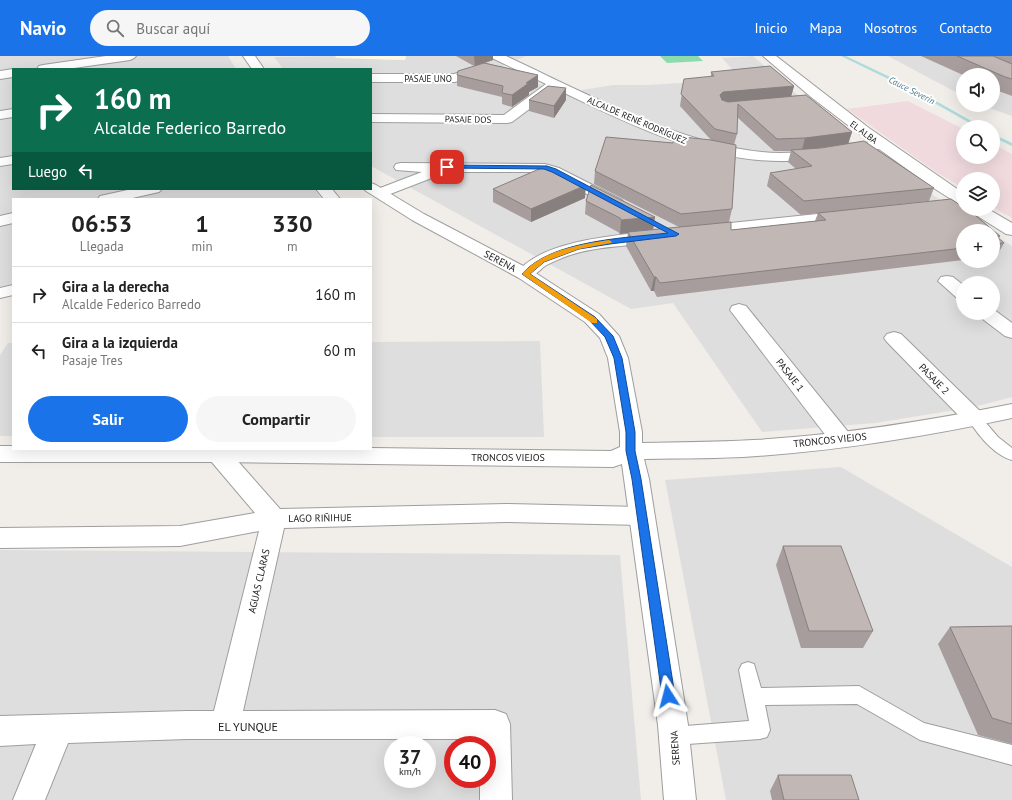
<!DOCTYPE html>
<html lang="es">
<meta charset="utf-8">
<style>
:root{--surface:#fff;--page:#f6f6f6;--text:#222;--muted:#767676;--line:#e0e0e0;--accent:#1a73e8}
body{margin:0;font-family:"PT Sans",sans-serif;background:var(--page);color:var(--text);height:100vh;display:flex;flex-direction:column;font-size:15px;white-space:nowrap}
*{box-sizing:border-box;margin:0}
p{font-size:13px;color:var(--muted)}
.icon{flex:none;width:22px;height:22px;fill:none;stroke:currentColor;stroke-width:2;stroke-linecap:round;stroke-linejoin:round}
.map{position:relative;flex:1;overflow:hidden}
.details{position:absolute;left:12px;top:142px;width:360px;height:252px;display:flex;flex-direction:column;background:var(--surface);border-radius:0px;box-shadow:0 4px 16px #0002}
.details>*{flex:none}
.guide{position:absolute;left:12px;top:12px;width:360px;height:122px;border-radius:0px;box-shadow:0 4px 16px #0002;background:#0b6e4f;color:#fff;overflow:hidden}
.fabs{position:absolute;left:956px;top:12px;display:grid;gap:8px}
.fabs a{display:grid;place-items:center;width:44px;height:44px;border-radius:50%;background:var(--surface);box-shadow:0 4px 16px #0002;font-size:20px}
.speed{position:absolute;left:384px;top:680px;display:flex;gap:8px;font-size:20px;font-weight:700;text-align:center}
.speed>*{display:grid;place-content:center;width:52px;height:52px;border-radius:50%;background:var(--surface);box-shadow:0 4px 16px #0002;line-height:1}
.speed small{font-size:10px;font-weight:400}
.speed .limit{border:6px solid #d22;background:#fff;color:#111}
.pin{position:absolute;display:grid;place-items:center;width:34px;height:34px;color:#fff;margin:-17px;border-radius:8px;box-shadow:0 2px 6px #0006}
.me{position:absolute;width:44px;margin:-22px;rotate:351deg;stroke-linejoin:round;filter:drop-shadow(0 0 3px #0008)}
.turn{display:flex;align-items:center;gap:14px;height:84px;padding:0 16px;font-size:18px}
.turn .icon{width:52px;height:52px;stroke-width:2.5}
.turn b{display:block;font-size:28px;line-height:34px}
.then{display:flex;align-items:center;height:38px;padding:0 16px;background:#0003;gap:8px;font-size:15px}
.eta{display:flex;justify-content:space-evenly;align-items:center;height:68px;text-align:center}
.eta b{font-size:24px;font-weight:700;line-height:28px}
.primary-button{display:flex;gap:8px;margin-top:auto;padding:8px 16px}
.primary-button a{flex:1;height:46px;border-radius:24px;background:var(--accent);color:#fff;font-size:16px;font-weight:700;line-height:46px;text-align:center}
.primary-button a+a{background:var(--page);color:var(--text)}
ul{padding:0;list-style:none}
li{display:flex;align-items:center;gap:12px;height:56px;padding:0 16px;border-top:1px solid var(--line)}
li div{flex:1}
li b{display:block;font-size:15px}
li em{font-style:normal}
header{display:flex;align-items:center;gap:24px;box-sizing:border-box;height:56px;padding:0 20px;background:var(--accent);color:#fff}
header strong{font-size:19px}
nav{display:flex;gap:22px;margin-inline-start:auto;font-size:14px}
.search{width:280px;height:36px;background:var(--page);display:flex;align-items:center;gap:10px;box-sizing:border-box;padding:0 14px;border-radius:22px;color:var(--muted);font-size:15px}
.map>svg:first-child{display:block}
</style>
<header>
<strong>Navio</strong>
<div class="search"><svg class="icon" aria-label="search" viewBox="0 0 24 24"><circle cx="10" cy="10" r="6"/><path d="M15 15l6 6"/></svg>Buscar aquí</div>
<nav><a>Inicio</a><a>Mapa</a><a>Nosotros</a><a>Contacto</a></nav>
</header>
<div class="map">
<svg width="1012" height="744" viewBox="0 0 1012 744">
<rect width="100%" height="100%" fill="#f1ede9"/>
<g fill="#dfdedf" fill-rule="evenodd">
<path d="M0 0H228L236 13H13V133H315L321 143H13V228L0 231Z"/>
<path d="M335 0 337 2 405 4 406 0H526L503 10 555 35 582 34 613 29H647L682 27 690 28 741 23 722 2 753 0 850 85 988 175H963V205H993V178L1012 190V341L974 351 875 367 762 376 673 247 631 253 371 110V13H283L274 1ZM963 227H993V257H963Z"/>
<path d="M888 0H1012V60L981 49H993V19H963V40Z"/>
<path d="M540 285 544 381H371V286Z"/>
<path d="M8 287H13V380H0V299Z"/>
<path d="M841 411 1012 511V744H726L665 424Z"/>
<path d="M0 494 620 499 641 744H0ZM393 689H427V723H393ZM453 689H487V723H453Z"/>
</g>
<path fill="#f0dade" d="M908 45 963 73V101H993V88L1012 98V162L993 151V123H963V132L936 116 847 53Z"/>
<path fill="#fdf8e5" d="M335 0H406L405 4 337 2Z"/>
<path fill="#8ddaac" d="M660 0H698L703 5 667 7Z"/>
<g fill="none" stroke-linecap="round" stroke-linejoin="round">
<g fill="#acdbdb" fill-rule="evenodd">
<path d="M841 0H846L913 32 982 71H977L911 34Z"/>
<path d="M993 78 1012 87V90L993 81Z"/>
</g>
<g stroke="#9e9e9e" stroke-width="2">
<g id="service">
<path d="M975 358 980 360 998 381 1012 392V404C994 399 978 379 968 363L970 360Z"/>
<path d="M748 606 754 608 761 632 859 630 924 667 1012 689V709L920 684 857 648 765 649 770 674 767 681 760 683 673 689 666 687 663 680 666 673 673 671 749 665 739 614 742 608Z"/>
</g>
</g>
<g stroke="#9e9e9e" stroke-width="2">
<g id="minor">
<path d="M106 0H136L134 2 130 4 67 13H37L39 10 43 9Z"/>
<path d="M490 0H506C586 37 690 95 779 97 810 97 840 91 870 86L811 41 763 0H776L869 72 963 137V149L957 147 932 131 879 93C846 98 813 106 780 105 701 105 625 66 556 33L512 66 507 67 371 66V58L504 59 546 28 492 2Z"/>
<path d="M486 8 490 9 492 12 490 15 455 26H371V18H454Z"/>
<path d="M13 13V21L0 23V15Z"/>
<path d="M13 53V61L0 63V55Z"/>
<path d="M13 100V108L0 110V102Z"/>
<path d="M401 107 545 108 559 112 622 144 624 147 622 150 616 152 610 150 544 116H444L442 118 385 140 380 142 375 140 372 137 375 134 422 116 396 114 394 111 396 108Z"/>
<path d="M132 133H162L159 136 128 143H98L100 140Z"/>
<path d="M316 133H332L340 143H324Z"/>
<path d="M969 153H988L1012 167V179L1006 178 971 156Z"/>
<path d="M846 155 852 157 854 160 852 163 702 180 696 179 694 175 696 171 702 170Z"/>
<path d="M13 157V167L0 170V160Z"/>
<path d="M657 175 663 176 665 180 663 184C629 192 597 188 562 202 557 204 550 207 545 210 536 217 531 225 519 222L516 218C540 184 619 179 657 175Z"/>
<path d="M947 220 953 221 963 229V243L957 242 938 225 941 221Z"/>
<path d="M13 229V239L0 242V232Z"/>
<path d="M739 248 746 250 849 377 852 383 849 389 841 391 833 389 730 254 732 250Z"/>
<path d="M993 253 1012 267V282L1005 280 980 261 978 257H993Z"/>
<path d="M894 276 901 278 983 358 986 363 983 368 975 370 967 368 887 286 884 282 887 278Z"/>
<path d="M210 393H227L280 453 506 448 641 451 650 453 653 460 650 467 641 469 506 466 284 472 243 655 495 654 506 658 510 668 512 744H480V723H487V689H480V683H187L68 687 45 744H13L36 688 0 690V660L187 655H214L259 475 180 490 0 492V472L180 470 255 457 210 404 207 398Z"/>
</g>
</g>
<g stroke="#9e9e9e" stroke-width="2">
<g id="tertiary">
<path d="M243 0H255L264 13H252Z"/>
<path d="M371 127 376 129 424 158 531 214 599 258 619 280 628 302 642 376V387C680 386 717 386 754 384 841 379 927 365 1012 348V362C928 380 843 394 757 400 719 403 682 402 644 403L649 423 688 669 696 744H664L658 669 622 408 613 411 218 406H0V390H13V393H371V392L611 395 620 391V376L608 302 600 282 585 266 519 222 412 164 366 135 364 133H371Z"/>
</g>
</g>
<use href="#service" fill="#fff" fill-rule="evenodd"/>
<use href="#minor" fill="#fff" fill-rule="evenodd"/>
<use href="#tertiary" fill="#fff" fill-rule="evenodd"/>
</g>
<g fill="#a69d9c">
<path d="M456 0H493V4L485 7 538 19V31L529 36V39L512 51 502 48V41L457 30V19L474 10Z"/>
<path d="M921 0H1012V40L993 33V19H963Z"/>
<path d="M770 10 794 30 791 40 806 39 852 76 848 88 864 85 934 132 929 145 801 159 767 130 770 117 796 113 788 106 791 95H774L737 61V78L734 89H736L732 153 729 166H731V174L815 165 818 157 951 143 963 151V153H967L969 154 1000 180 999 183 1004 187 997 200 993 201V175H963V204L657 241 654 235H651L626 190 628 177 620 178 618 176 585 158 586 145 591 129 655 161 653 174 679 171 594 128 595 115 606 81 673 87 674 80 711 84 680 50 684 23 711 21V16Z"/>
<path d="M529 44H566L554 62 529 55Z"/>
<path d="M493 133 585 142 531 166 493 146Z"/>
<path d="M783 490 873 575 863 592H801L776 509Z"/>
<path d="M1012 570V688L978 679 938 588 950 571Z"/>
<path d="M778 719 859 744H772L770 735Z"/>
</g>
<g fill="#87807f">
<path d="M474 0H493V4L475 10Z"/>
<path d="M538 19V31L529 36V39L512 51V39L526 27Z"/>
<path d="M794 30 791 41 721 48 720 39 723 36Z"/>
<path d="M566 32V44L554 62V50Z"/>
<path d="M852 76 848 88 802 94 805 82Z"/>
<path d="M586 129 585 142 531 166V153Z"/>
<path d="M655 161 653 174 620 178 621 164Z"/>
<path d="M654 221H656L654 235H651Z"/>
</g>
<g fill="#c1b7b5" stroke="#87807f">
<path d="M957 0H993L1012 8V23L1005 21Z"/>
<path d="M484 7 538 19 526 27H529L512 39 502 37 503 30 457 19 458 15Z"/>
<path d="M770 10 794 30 723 36 720 39 722 44 728 46 806 39 852 76 805 82 777 83 738 48 737 78 715 73 681 38 684 23 714 20 711 16Z"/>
<path d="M548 30 566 32 554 50 529 44Z"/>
<path d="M674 80 711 84 736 89 732 153 681 158 595 115 606 81 673 87Z"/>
<path d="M864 85 934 132 804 145 770 117 812 110 791 94 821 92Z"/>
<path d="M546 110 586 129 531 153 493 133Z"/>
<path d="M591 129 655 161 621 164 620 162 586 145Z"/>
<path d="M951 143 963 151V153H967L969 154 1000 180H996L1004 187 993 188V175H963V192L660 227 656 221H654L628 176 731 166V174L826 164 818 157Z"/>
<path d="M783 490H841L873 575H809Z"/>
<path d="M1012 570V668L992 662 950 571Z"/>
<path d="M778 719H851L859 744H784Z"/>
</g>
<path fill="#1a73e8" stroke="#114b97" d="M447 109 547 110 556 113 679 178 676 180 610 188 579 193 544 206 530 218 595 261 613 280 622 302 635 376V395L641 423 675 640 673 643 668 645 664 643 662 640 632 423 626 395V376L614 302 605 281 589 264 522 218C551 184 626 182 668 177L552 116 544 113 445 112V110Z"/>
<path fill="#f59e0b" d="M609 184 612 186 611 187 579 193 544 206 530 218 597 263V267H592L522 218C543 194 579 189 609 184Z"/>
<g text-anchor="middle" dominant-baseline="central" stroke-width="4" stroke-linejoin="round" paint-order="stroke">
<g font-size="9" fill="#212121" stroke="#fff">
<text x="428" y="22">PASAJE UNO</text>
<text transform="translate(468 63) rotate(1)">PASAJE DOS</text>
<text transform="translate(637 64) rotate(23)">ALCALDE RENÉ RODRÍGUEZ</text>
<text transform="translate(864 76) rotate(37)">EL ALBA</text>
</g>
<g font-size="9" font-style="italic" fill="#46798d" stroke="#fff">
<text transform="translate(912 34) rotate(27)">Cauce Severin</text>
</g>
<g font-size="10" fill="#212121" stroke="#fff">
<text transform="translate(500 205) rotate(28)">SERENA</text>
<text transform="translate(790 319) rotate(52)">PASAJE 1</text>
<text transform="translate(934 323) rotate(46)">PASAJE 2</text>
<text transform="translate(830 384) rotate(-6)">TRONCOS VIEJOS</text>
<text x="508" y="401">TRONCOS VIEJOS</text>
<text transform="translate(320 462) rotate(-1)">LAGO RIÑIHUE</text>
<text transform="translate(259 525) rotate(-77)">AGUAS CLARAS</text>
<text transform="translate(675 692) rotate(-94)">SERENA</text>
</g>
<g font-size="12" fill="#212121" stroke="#fff">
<text x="248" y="670">EL YUNQUE</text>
</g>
</g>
</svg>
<div class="fabs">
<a><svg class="icon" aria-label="sound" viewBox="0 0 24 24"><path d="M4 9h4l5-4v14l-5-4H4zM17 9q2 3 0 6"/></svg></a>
<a><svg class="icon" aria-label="search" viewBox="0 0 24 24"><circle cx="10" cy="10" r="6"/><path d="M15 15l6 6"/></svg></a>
<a><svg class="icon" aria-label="layers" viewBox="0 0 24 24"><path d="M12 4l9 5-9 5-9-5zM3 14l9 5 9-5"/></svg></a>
<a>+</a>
<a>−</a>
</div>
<div class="speed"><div>37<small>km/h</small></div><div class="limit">40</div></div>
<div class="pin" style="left:447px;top:111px;background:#d93025"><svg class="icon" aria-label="arrive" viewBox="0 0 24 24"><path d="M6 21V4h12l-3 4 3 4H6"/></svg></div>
<svg class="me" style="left:668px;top:640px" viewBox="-20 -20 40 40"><path d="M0-17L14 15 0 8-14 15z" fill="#1a73e8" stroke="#fff" stroke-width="4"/></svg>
<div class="guide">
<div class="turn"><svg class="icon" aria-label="right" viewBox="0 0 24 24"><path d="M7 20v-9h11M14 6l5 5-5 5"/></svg><div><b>160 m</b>Alcalde Federico Barredo</div></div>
<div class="then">Luego<svg class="icon" aria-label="left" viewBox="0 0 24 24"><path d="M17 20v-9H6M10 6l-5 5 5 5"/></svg></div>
</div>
<section class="details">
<div class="eta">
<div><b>06:53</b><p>Llegada</p></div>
<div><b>1</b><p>min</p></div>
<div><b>330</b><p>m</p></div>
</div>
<ul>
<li><svg class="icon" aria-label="right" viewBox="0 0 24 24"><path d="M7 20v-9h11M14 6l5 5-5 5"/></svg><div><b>Gira a la derecha</b><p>Alcalde Federico Barredo</p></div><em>160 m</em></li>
<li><svg class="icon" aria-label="left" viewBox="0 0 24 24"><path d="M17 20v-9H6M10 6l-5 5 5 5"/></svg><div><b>Gira a la izquierda</b><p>Pasaje Tres</p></div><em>60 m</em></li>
</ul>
<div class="primary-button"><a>Salir</a><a>Compartir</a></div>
</section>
</div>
